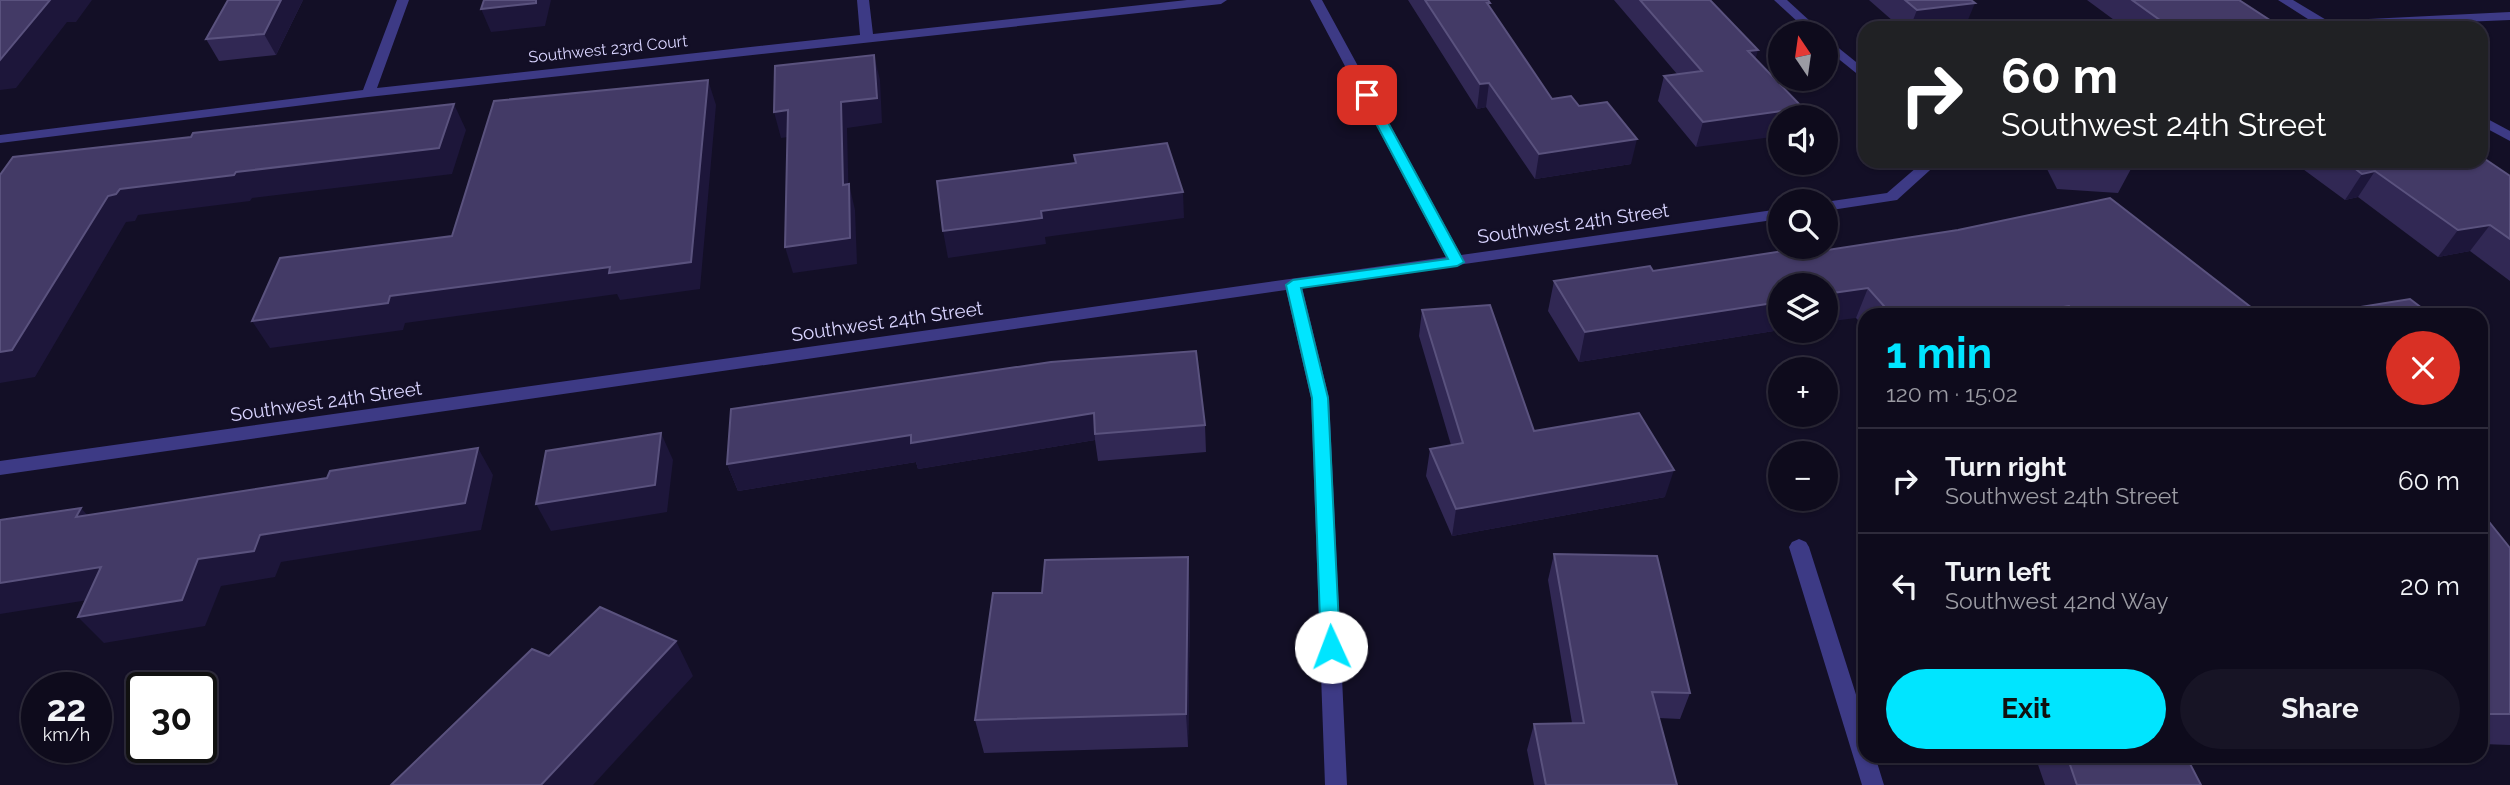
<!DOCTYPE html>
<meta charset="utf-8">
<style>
:root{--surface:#0e0b1c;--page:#171425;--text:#f1f3f6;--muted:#9b9ba3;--line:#2e2b3b;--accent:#00e5ff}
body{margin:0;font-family:Raleway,sans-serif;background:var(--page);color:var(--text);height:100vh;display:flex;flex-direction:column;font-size:26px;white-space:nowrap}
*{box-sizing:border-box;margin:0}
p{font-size:23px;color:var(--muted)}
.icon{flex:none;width:38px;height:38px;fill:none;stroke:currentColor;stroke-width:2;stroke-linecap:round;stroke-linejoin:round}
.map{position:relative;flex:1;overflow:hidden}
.sheet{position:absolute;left:1858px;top:308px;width:630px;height:455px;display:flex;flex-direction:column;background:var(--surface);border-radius:21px;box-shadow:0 2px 5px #0004,0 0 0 2px var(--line)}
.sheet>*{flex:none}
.hud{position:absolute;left:1858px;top:21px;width:630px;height:147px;border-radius:21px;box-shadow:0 2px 5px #0004,0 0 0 2px var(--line);background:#202124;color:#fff;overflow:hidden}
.needle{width:46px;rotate:347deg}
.tools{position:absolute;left:1768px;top:21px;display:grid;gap:14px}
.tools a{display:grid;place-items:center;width:70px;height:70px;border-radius:50%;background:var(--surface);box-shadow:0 2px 5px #0004,0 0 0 2px var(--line);font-size:35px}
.speed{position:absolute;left:21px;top:672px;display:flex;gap:14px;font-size:35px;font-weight:700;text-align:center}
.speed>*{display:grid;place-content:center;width:91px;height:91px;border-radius:50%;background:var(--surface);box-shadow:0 2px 5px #0004,0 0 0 2px var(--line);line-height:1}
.speed small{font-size:18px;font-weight:400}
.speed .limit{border:4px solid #111;border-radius:10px;background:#fff;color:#111}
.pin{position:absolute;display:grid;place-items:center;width:60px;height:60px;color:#fff;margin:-30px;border-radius:14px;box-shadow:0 4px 10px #0006}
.me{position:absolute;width:77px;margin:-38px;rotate:358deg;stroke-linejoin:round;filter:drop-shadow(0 0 5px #0008)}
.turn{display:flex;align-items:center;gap:24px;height:147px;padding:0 28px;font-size:32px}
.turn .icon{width:91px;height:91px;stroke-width:2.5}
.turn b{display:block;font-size:49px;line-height:60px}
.round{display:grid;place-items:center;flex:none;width:74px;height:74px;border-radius:37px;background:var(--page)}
.overview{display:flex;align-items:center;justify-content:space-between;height:119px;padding:0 28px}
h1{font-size:42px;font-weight:700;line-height:52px;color:var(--accent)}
.primary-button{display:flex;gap:14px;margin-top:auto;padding:14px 28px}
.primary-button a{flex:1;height:80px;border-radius:42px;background:var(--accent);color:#111;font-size:28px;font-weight:700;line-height:80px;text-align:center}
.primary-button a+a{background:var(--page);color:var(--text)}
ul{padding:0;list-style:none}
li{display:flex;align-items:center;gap:21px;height:105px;padding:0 28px;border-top:2px solid var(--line)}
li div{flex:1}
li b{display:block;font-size:26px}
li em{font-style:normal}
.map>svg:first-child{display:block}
</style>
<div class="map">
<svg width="2510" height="785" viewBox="0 0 2510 785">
<rect width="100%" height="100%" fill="#130f26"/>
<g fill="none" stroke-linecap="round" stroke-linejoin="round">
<g fill="#3d3a85" fill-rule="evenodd">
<path d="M397 0H409L377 88 860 35 857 0H869L873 34 1187 0H1227L1221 4 368 97 0 143V135L363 90Z"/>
<path d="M1310 0H1322L1461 255 1780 209V219L1302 287 1329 398 1347 785H1325L1311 398 1286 290 0 475V461L1446 257Z"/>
<path d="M1774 0H1787L1823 33H1810Z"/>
<path d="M2278 0H2293L2328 21 2510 12V20L2322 28Z"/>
<path d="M1825 37 1866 70V81L1825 48Z"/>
<path d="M2482 116 2510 131V141L2482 126Z"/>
<path d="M1924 161H1940L1897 200 1825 211V202L1887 193Z"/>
<path d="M1799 539 1806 542 1809 547 1866 726V756H1875L1884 785H1862L1789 547 1792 542Z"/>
</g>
</g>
<g fill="#312854">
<path d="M303 0 276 55 219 61 206 39Z"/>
<path d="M1408 0H1488L1489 7 1552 99 1631 164 1535 179 1486 107 1477 109Z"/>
<path d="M1614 0H1710L1755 59 1803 108 1800 117H1780L1696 147 1658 101 1664 76 1677 74Z"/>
<path d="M1869 0H1971L1965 27 1958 28H1901Z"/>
<path d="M2087 0H2239L2282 28H2125Z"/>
<path d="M2043 161H2128L2132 167 2118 193 2057 189Z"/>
<path d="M2292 161H2482L2510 176V281L2470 251 2438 257 2358 197 2345 200Z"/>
<path d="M1653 271 2261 315H1866V329L1856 318 1780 285V330L1579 362 1548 311 1554 281Z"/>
<path d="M1422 310 1534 431 1665 497 1452 536 1426 476 1430 449 1451 445 1419 336Z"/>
<path d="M1205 425 1206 452 1098 461 1095 440 918 469 916 462 738 491 727 464Z"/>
<path d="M2482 513 2510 548V745L2482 744Z"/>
<path d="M1554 554 1690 693 1680 719 1659 718 1677 785H1534L1527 750 1534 724 1572 723 1548 580Z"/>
<path d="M1190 592 1188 747 984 753 975 720Z"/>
<path d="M2035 756H2186L2201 785H2045Z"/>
</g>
<g fill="#1d163a">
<path d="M50 0H92L76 22H67L16 88 0 90V60Z"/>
<path d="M281 0H303L276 55 264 34Z"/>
<path d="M536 0H551L545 26 491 32 481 9Z"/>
<path d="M1975 3 1965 27 1910 28 1917 10Z"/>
<path d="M1758 50 1751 75 1748 51Z"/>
<path d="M874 55 880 80 882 123 847 128 849 211 843 185 841 102Z"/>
<path d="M708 80 716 105 700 289 620 300 617 294 405 323 403 330 270 348 252 321 390 296Z"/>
<path d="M1489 83 1486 107 1477 109 1480 84Z"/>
<path d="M454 104 466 130 452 174 252 198 250 201 138 215 135 221 126 222 35 377 0 383V352L108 196 120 189 236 172Z"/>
<path d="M1803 108 1800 117H1780V136L1696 147 1703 122Z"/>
<path d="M788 110 795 136 781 138 774 112Z"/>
<path d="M1637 139 1631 164 1535 179 1539 154Z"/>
<path d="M2375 171 2358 197 2345 200 2362 174Z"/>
<path d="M849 184 855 210 857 264 793 273 785 247Z"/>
<path d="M1183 192 1184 218 1045 237 1046 244 948 258 943 231 1041 211Z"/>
<path d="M2490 225 2470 251 2438 257 2458 230Z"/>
<path d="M1868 288 1856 318 1825 322V294Z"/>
<path d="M1780 302V330L1579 362 1585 332Z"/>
<path d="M2069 306 2064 315H2013Z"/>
<path d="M1094 413 1095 440 918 469 916 462 738 491 727 464 911 435Z"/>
<path d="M661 433 673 460 667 512 551 531 536 504Z"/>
<path d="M478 448 493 475 481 530 281 562 275 577 221 586 205 626 104 643 78 617 198 559Z"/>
<path d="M1674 470 1665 497 1452 536 1456 509Z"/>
<path d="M81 508 105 535 76 517Z"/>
<path d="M1188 557 1190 592 1188 747 1186 714Z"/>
<path d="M101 567 126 594 0 614V583Z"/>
<path d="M676 641 693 676 593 785H541Z"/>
</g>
<g fill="#433a66" stroke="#5a527e" stroke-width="2">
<path d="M0 0H50L0 60Z"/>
<path d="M228 0H281L264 34 206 39Z"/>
<path d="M484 0H536V3L481 9Z"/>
<path d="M1425 0H1488L1490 3H1487L1552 99 1571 96 1579 106 1607 102 1637 139 1539 154 1489 83 1480 84Z"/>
<path d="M1640 0H1710L1758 50 1748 51 1803 108 1703 122 1664 76 1702 71Z"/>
<path d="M1905 0H1971L1975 3 1917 10Z"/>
<path d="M2132 0H2239L2282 28H2171Z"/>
<path d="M874 55 877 98 841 102 843 185 849 184 850 238 785 247 788 110 774 112 775 66Z"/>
<path d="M708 80 691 262 609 273 610 267 390 296 388 303 252 321 280 258 452 236 494 101Z"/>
<path d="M454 104 439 148 236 172 234 175 120 189 116 194 108 196 12 350 0 352V175L13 157 191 137 193 133Z"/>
<path d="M1167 143 1183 192 1041 211 1042 218 943 231 937 181 1076 163 1074 155Z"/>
<path d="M2482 157 2510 176V239L2490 225 2458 230 2375 171 2362 174 2345 161H2482Z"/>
<path d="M2069 161H2128L2132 167 2070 163Z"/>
<path d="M2110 198 2261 315H2079L2069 306 2013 315H1892L1868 288 1825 294V285H1780V302L1585 332 1554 281 1650 266 1653 271 1803 248 1808 253 1958 230Z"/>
<path d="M2410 299 2431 315H2311Z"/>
<path d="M1490 305 1534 431 1639 413 1674 470 1456 509 1430 449 1463 443 1422 310Z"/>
<path d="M1196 351 1205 425 1095 434 1094 413 911 443V435L727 464 731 409 1051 362Z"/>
<path d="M661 433 655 485 536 504 546 451Z"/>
<path d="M478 448 465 503 260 535 254 551 198 559 182 600 78 617 101 567 0 583V520L81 508 76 517 327 478 330 471Z"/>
<path d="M2482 513 2510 548V714H2482Z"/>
<path d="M1554 554 1657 556 1690 693 1652 692 1677 785H1546L1534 724 1584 723Z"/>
<path d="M1188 557 1186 714 975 720 993 593H1042L1045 560Z"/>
<path d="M600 607 676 641 541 785H391L532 649 549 656Z"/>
<path d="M2067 756H2186L2201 785H2077Z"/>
</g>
<path fill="#00e5ff" stroke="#0095a6" stroke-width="2" d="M1367 91 1373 95 1464 262 1457 266 1301 288 1328 398 1340 647 1337 653 1331 655 1324 653 1321 647 1312 398 1286 285 1293 280 1448 259 1361 95Z"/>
<g text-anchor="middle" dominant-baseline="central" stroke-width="5" stroke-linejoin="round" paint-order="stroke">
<g font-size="16" fill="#d9d4ff" stroke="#130f26">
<text transform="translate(608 49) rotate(-6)">Southwest 23rd Court</text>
</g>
<g font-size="19" fill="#d9d4ff" stroke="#130f26">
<text transform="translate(1573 223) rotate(-8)">Southwest 24th Street</text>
<text transform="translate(887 321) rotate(-8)">Southwest 24th Street</text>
<text transform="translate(326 401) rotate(-8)">Southwest 24th Street</text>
</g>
</g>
</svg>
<div class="tools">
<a><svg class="needle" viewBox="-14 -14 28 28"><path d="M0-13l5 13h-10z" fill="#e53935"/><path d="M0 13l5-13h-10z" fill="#9b9ba3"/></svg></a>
<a><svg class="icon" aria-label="sound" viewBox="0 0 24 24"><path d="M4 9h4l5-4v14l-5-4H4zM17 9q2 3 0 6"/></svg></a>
<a><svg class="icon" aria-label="search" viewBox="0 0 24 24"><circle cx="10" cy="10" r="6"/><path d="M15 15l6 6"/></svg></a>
<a><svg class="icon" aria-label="layers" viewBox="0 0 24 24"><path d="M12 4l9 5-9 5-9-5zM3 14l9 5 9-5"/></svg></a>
<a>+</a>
<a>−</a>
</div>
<div class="speed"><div>22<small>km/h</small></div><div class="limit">30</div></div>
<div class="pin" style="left:1367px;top:95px;background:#d93025"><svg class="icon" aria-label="arrive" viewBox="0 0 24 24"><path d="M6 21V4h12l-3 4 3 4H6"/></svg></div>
<svg class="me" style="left:1331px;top:647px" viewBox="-20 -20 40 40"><circle r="19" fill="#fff"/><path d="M0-13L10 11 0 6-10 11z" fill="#00e5ff"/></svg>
<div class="hud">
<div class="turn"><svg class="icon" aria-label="right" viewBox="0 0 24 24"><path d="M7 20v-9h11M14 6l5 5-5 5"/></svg><div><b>60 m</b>Southwest 24th Street</div></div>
</div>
<section class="sheet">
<div class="overview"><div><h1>1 min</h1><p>120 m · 15:02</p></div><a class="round" style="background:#d93025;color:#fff"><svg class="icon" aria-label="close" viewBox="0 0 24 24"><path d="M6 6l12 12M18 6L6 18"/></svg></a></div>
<ul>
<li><svg class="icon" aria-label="right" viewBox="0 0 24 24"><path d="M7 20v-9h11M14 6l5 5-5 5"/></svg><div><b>Turn right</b><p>Southwest 24th Street</p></div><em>60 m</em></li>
<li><svg class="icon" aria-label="left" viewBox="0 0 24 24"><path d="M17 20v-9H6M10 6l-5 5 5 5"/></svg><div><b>Turn left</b><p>Southwest 42nd Way</p></div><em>20 m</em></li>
</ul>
<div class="primary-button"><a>Exit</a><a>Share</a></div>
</section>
</div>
